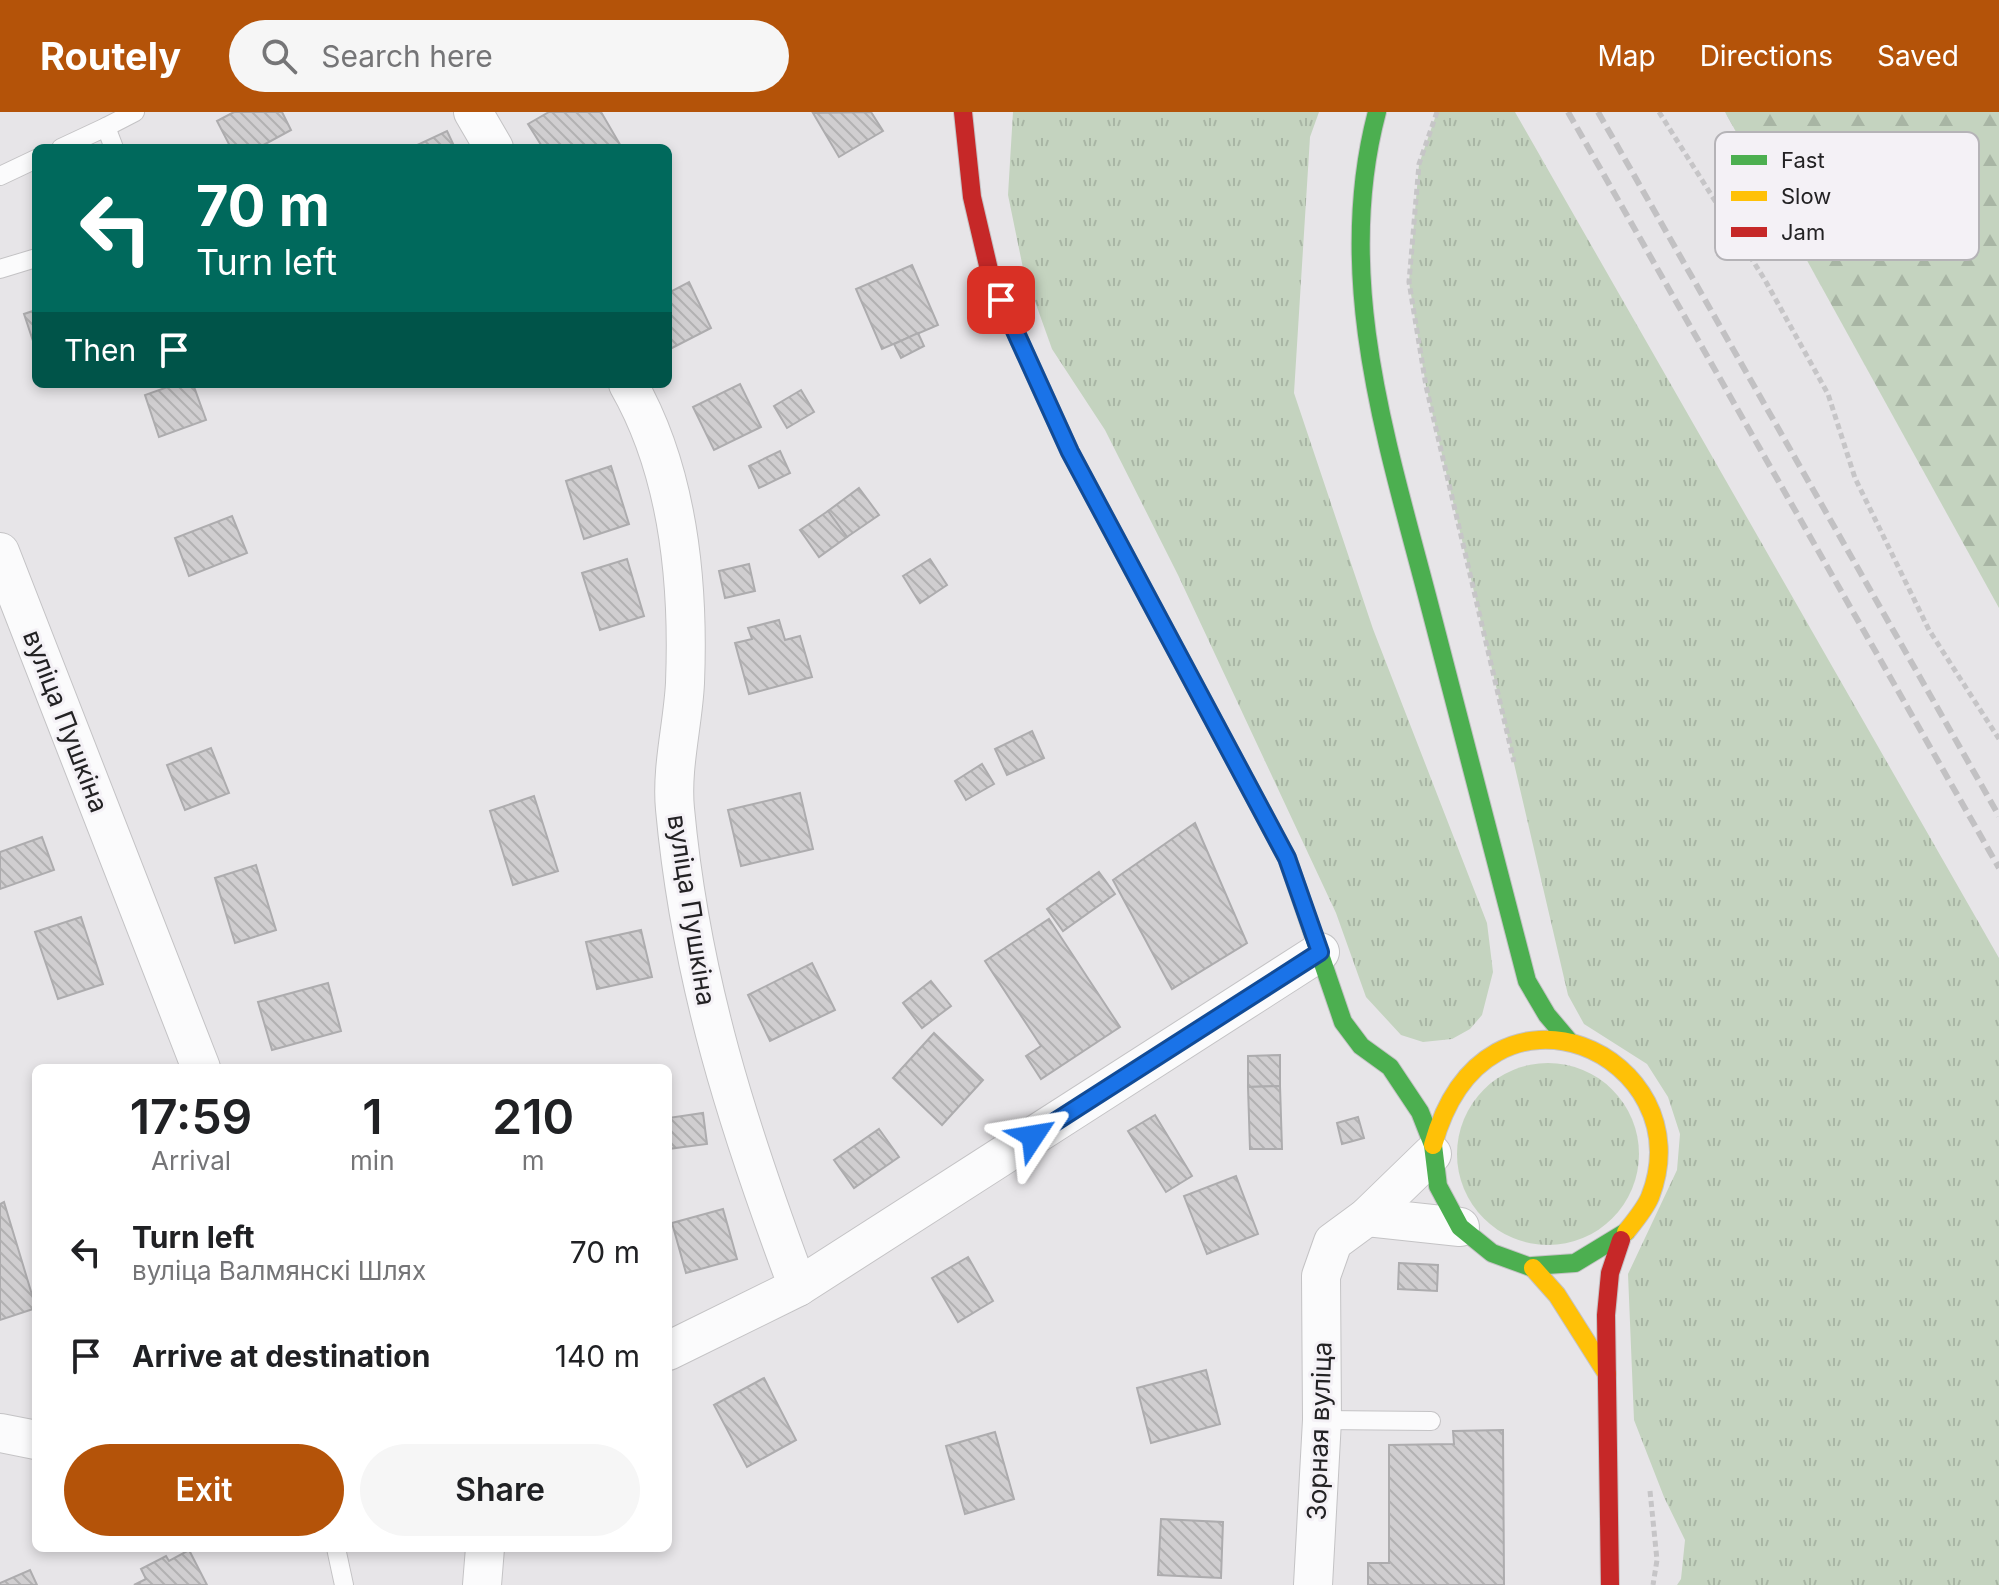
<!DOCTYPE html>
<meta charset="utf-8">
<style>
:root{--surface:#fff;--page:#f6f6f6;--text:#202124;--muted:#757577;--accent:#b45309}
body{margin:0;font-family:Inter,sans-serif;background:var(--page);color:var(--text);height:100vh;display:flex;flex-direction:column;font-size:30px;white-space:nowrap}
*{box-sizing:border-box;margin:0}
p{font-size:26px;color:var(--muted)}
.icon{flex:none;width:44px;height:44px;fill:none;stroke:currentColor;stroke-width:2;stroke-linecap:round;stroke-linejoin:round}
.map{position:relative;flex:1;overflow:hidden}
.side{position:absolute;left:32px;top:952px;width:640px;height:488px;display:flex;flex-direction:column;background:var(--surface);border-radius:12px;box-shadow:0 4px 12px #0003}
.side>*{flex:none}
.top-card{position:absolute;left:32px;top:32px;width:640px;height:244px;border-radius:12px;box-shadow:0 4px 12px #0003;background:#00695c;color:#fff;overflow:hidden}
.pin{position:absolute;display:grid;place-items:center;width:68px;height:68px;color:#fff;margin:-34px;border-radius:16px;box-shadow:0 4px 12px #0006}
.me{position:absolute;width:88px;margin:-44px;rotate:57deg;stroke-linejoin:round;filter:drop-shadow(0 0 6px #0008)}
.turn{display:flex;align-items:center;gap:28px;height:168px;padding:0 32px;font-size:36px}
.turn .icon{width:104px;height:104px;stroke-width:2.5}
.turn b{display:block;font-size:56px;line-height:68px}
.then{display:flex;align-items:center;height:76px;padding:0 32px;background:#0003;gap:16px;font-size:30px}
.eta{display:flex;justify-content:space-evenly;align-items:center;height:136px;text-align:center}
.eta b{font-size:48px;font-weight:600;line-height:56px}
.primary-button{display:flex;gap:16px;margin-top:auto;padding:16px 32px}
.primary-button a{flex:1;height:92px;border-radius:48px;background:var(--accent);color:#fff;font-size:32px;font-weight:600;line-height:92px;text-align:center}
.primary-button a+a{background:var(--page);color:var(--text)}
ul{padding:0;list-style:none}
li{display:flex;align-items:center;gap:24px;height:104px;padding:0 32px}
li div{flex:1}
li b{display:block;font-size:30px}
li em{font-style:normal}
header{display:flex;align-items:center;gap:48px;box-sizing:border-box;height:112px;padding:0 40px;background:var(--accent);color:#fff}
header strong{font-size:38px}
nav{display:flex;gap:44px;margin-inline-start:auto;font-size:28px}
.search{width:560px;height:72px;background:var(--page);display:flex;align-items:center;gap:20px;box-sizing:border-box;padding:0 28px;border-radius:44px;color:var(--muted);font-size:30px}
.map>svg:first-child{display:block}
</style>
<header>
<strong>Routely</strong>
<div class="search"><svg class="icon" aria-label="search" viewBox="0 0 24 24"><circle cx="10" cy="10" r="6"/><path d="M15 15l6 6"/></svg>Search here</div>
<nav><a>Map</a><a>Directions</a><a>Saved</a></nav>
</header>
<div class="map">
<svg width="1999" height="1473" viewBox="0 0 1999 1473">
<defs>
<pattern id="grass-tufts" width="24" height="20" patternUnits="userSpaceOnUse" patternTransform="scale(2)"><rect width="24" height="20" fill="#c4d3bf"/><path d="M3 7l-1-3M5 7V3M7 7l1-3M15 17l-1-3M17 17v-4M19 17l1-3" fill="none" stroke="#a8b5a4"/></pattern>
<pattern id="forest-firs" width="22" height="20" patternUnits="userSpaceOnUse" patternTransform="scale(2)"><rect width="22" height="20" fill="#c4d3bf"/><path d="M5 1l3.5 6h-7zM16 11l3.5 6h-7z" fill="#a8b5a4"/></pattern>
<pattern id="building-back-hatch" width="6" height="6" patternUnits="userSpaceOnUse" patternTransform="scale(2)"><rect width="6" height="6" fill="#d0ced0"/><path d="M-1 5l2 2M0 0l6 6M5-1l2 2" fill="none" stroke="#b2b1b2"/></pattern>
</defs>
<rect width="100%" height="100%" fill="#e7e5e8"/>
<g fill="url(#grass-tufts)">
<path d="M1013 0H1319L1310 25 1294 281 1373 517 1487 811 1493 860 1482 903 1470 917 1452 927 1423 930 1401 923 1366 885 1336 801 1178 463 1105 318 1052 237 1023 156 1008 83Z"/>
<path d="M1437 0H1515L1999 846V1473H1677L1681 1467 1685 1428 1664 1385 1634 1308 1628 1162 1677 1058 1680 1022 1668 985 1647 952 1584 912 1568 883 1426 274 1409 170 1419 52Z"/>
<circle cx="1548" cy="1042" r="91"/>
</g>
<path fill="url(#forest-firs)" d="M1725 0H1999V496Z"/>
<g fill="url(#building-back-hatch)" stroke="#adacae" stroke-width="2">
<path d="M234 0H282L291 18 258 36H231L217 9Z"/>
<path d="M549 0H601L622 36H543L528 12Z"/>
<path d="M871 0 883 19 839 45 813 1Z"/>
<path d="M447 19 455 36H411Z"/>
<path d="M912 153 938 213 882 237 856 177Z"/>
<path d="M689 170 711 216 668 238V181Z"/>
<path d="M36 198V238L24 202Z"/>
<path d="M918 221 924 234 901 246 894 232Z"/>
<path d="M176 272H193L206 308 159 325 145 283Z"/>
<path d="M740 272 761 315 714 338 693 295Z"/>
<path d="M801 278 814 300 787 316 774 294Z"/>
<path d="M780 339 790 361 759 376 749 354Z"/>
<path d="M611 354 629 412 584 427 566 369Z"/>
<path d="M859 376 879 403 847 425 828 399Z"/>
<path d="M828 399 847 425 819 445 800 418Z"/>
<path d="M232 404 247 441 189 464 175 426Z"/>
<path d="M627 447 644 504 600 518 582 461Z"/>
<path d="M930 447 947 473 920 491 903 464Z"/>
<path d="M749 452 755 479 725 486 719 459Z"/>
<path d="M779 508 785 528 800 524 812 565 749 582 735 531 752 527 748 516Z"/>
<path d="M1032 619 1044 646 1007 663 995 637Z"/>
<path d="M211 636 229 681 185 698 167 653Z"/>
<path d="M982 652 994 672 966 688 955 669Z"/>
<path d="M800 681 813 737 741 754 728 698Z"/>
<path d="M534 684 558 759 513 773 490 699Z"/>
<path d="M1195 711 1247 831 1172 877 1113 768Z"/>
<path d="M42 725 54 758 0 777V740Z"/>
<path d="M256 753 276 818 235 831 215 766Z"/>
<path d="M1099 760 1115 782 1063 819 1047 797Z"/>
<path d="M81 805 103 872 58 887 35 820Z"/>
<path d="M1049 807 1120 915 1041 967 1026 944 1041 934 985 849Z"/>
<path d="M641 818 652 865 597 877 586 830Z"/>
<path d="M812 851 835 898 770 929 748 883Z"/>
<path d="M931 869 951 894 922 916 903 891Z"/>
<path d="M328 871 341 919 272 938 258 890Z"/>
<path d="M934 921 983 968 942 1013 893 966Z"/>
<path d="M1280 943V974L1248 975V944Z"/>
<path d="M1280 974 1282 1037H1250L1248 975Z"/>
<path d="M703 1001 707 1032 668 1037V1006Z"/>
<path d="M1155 1003 1192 1064 1166 1080 1128 1019Z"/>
<path d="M1358 1005 1364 1026 1342 1032 1337 1011Z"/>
<path d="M879 1017 899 1045 854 1076 834 1048Z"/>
<path d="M1236 1064 1258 1122 1207 1142 1184 1084Z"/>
<path d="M4 1090 36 1196 0 1208V1092Z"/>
<path d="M723 1097 737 1147 686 1161 672 1111Z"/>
<path d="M968 1145 993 1189 958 1210 932 1166Z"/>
<path d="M1399 1151 1438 1153 1437 1179 1398 1177Z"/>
<path d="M1206 1258 1220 1312 1151 1331 1137 1276Z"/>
<path d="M764 1266 796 1328 747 1355 714 1293Z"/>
<path d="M1503 1318 1504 1473H1368V1451H1389V1333L1454 1332 1453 1319Z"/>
<path d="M995 1320 1014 1387 965 1402 946 1334Z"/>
<path d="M1161 1407 1223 1410 1221 1466 1158 1463Z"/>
<path d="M189 1438 207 1473H134L146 1467 141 1457 166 1444 169 1449Z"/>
<path d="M30 1458 37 1473H0V1471Z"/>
</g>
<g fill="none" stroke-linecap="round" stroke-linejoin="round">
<g stroke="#c4c3c5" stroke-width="20">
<g id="lane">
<path d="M106 15 135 0"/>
<path d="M61 36 106 15 114 36"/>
<path d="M0 64 36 47"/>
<path d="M0 157 36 146"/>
<path d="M1322 1308 1431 1309"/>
<path d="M336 1436 344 1473"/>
</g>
</g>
<g stroke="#c4c3c5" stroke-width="40">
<g id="street">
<path d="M473 0 494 36"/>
<path d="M628 272C679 361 689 471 685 571 683 612 671 656 675 697 691 869 738 1015 798 1175"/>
<path d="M0 440 201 956"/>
<path d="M1367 1105 1460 1115"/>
<path d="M668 1239 798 1175 1320 840"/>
<path d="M0 1321 36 1328"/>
<path d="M482 1473 485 1436"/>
<path d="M1313 1473 1322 1308 1321 1164 1333 1130 1367 1105 1432 1042"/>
</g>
</g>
<g stroke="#c4c3c5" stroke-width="20">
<g id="fast">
<path d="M1377 0C1332 169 1389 336 1431 499 1463 623 1495 746 1527 869L1547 903 1569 929"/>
<path d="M1020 230 1070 340 1287 746 1343 910 1361 934 1390 955 1420 1000 1433 1033 1438 1074 1460 1115 1492 1141 1533 1156"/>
<path d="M1532 1154 1575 1151 1626 1120"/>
</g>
</g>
<g stroke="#c4c3c5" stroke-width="20">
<g id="slow">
<path d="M1433 1033C1486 841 1705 944 1650 1085 1645 1097 1634 1110 1626 1120"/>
<path d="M1533 1156 1557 1183 1607 1262"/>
</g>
</g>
<g stroke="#c4c3c5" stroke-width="20">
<g id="jam">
<path d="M963 0 972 85 990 162 1020 230"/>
<path d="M1610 1473 1606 1203 1610 1161 1621 1128"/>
</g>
</g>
<g stroke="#c6c5c7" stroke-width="5" stroke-dasharray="6 4" stroke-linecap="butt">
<path d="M1437 0 1419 52 1409 170 1426 274 1514 650"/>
<path d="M1659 0 1765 168 1828 282 1855 366 1929 518 1999 627"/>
<path d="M1650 1379 1657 1448 1653 1473"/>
</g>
<use href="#lane" stroke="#fbfbfc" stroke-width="18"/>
<use href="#street" stroke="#fbfbfc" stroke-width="38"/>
<use href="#fast" stroke="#4caf50" stroke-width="18"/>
<use href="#slow" stroke="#ffc107" stroke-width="18"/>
<use href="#jam" stroke="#c62828" stroke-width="18"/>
<g stroke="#c2c1c3" stroke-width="6" stroke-dasharray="12 6" stroke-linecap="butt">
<path d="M1568 0 1999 756"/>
<path d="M1598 0 1999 704"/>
</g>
</g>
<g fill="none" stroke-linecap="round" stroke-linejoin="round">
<g stroke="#114b97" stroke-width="20">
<path id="route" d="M1001 188 1070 340 1287 746 1320 840 1033 1024"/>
</g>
<use href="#route" stroke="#1a73e8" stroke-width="14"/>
</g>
<g text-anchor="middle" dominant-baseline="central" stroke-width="6" stroke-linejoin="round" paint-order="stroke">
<g font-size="26" fill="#232224" stroke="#f4f1f6">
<text transform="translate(66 609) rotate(69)">вуліца Пушкіна</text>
<text transform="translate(692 798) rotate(81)">вуліца Пушкіна</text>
<text transform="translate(1319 1319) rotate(-88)">Зорная вуліца</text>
</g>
</g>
<rect x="1715" y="20" width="264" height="128" rx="12" fill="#f4f1f6" stroke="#b5b3b7" stroke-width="2"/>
<rect x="1731" y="43" width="36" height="10" fill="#4caf50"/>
<rect x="1731" y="79" width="36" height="10" fill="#ffc107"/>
<rect x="1731" y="115" width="36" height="10" fill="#c62828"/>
<g font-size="22" fill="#232224">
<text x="1781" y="56">Fast</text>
<text x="1781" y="92">Slow</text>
<text x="1781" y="128">Jam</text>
</g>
</svg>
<div class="pin" style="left:1001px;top:188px;background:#d93025"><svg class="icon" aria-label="arrive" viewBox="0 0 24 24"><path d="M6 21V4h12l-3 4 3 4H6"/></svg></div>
<svg class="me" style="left:1033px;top:1024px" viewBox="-20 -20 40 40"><path d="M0-17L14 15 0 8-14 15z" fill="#1a73e8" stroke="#fff" stroke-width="4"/></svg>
<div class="top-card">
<div class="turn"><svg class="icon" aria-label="left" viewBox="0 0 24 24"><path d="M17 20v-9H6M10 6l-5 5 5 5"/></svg><div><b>70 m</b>Turn left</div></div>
<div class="then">Then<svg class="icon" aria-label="arrive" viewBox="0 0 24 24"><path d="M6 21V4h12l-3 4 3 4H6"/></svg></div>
</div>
<section class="side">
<div class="eta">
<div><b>17:59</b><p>Arrival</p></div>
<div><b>1</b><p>min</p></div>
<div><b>210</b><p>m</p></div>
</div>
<ul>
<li><svg class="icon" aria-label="left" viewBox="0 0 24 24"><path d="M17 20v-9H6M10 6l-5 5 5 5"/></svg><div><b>Turn left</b><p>вуліца Валмянскі Шлях</p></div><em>70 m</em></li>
<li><svg class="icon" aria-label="arrive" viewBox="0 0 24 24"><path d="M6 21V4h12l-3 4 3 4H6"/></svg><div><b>Arrive at destination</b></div><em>140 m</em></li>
</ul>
<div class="primary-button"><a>Exit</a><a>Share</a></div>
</section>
</div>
